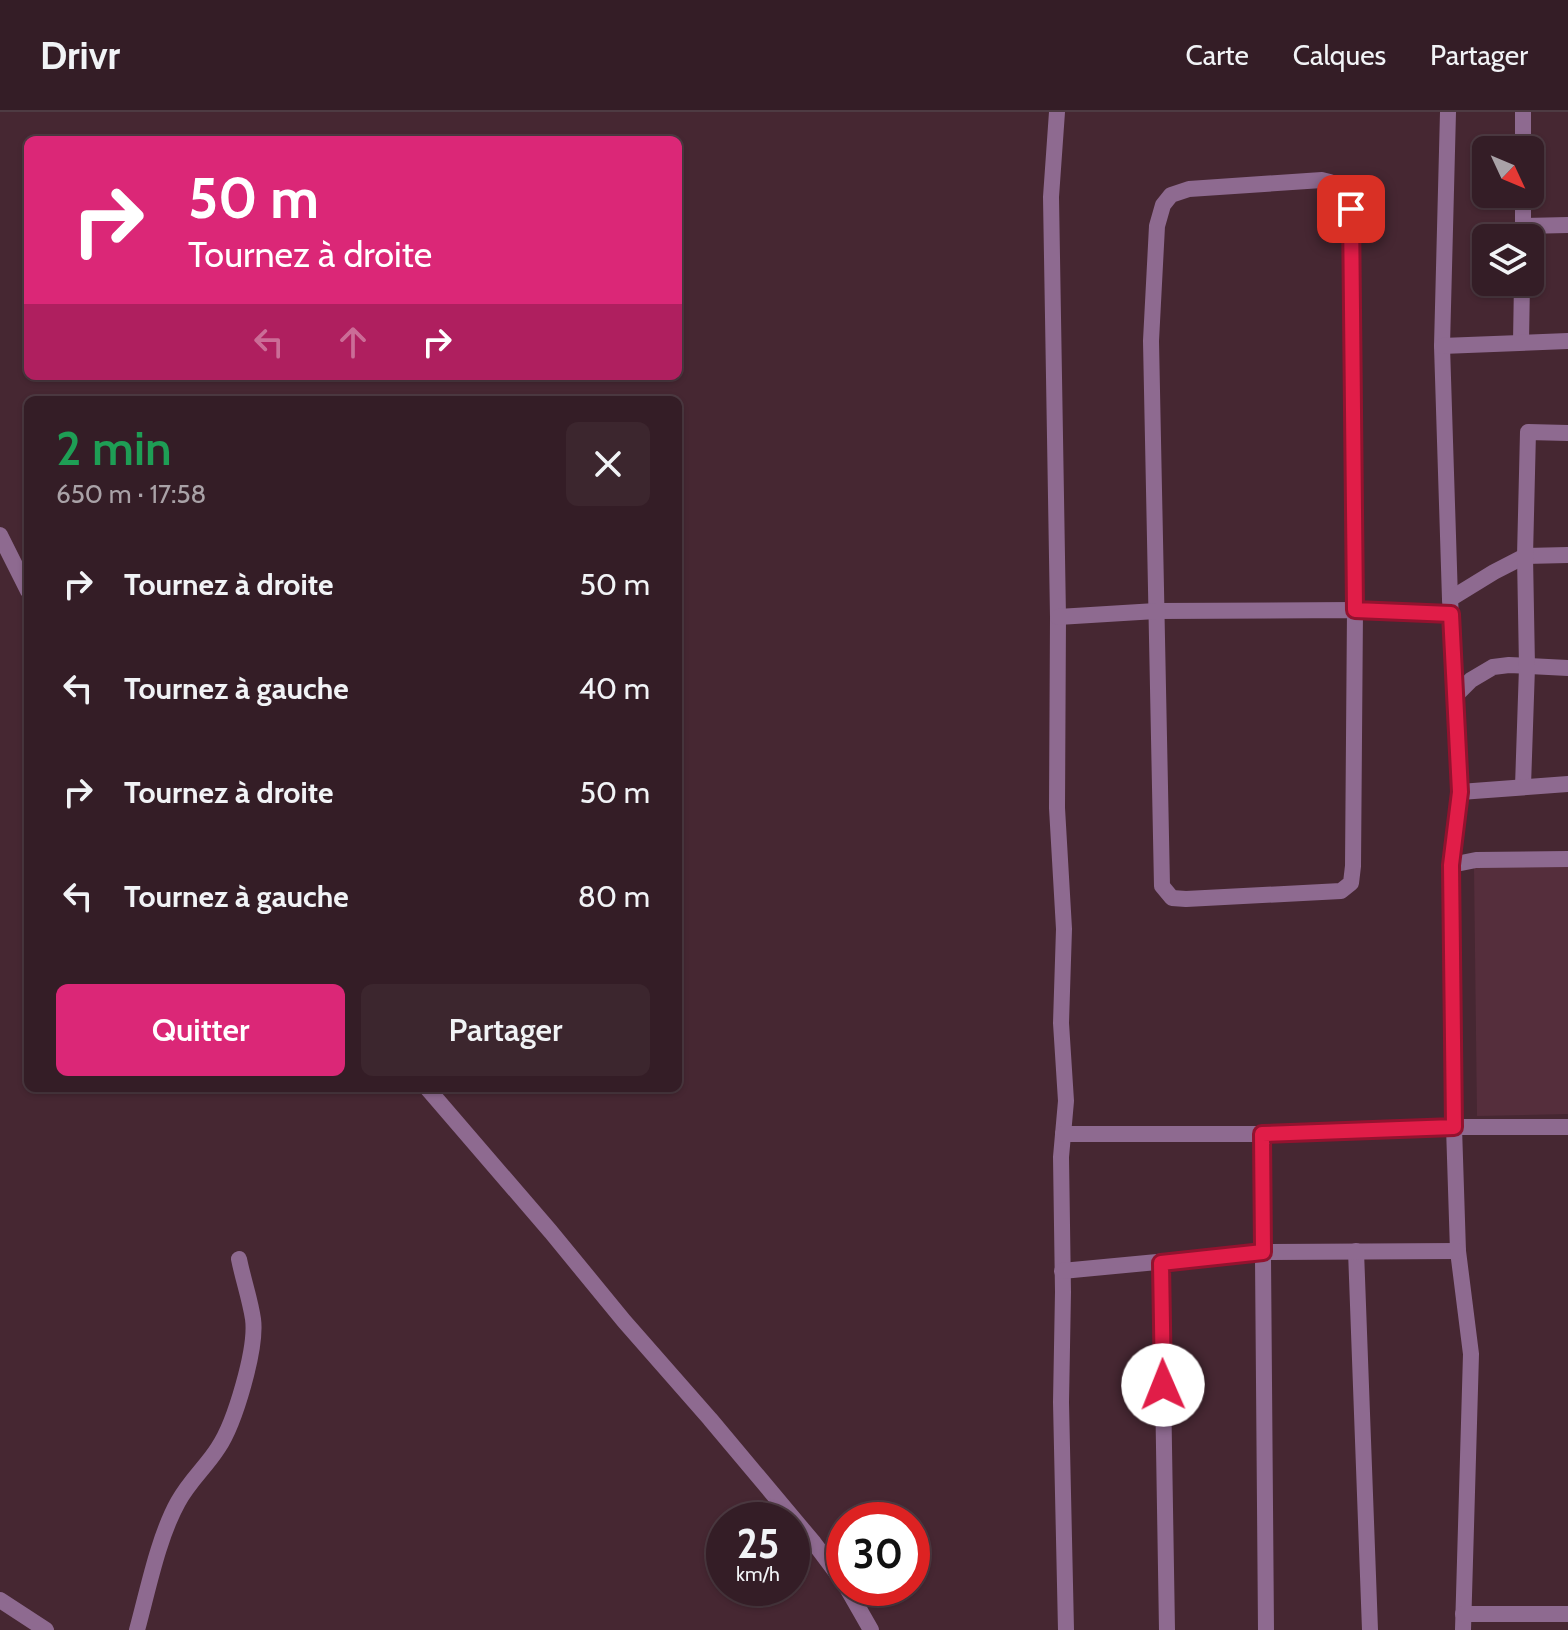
<!DOCTYPE html>
<html lang="fr">
<meta charset="utf-8">
<style>
:root{--surface:#341d26;--page:#3c262e;--text:#f1f3f6;--muted:#a9a2a7;--line:#4e3b43;--accent:#db2777}
body{margin:0;font-family:Cabin,sans-serif;background:var(--page);color:var(--text);height:100vh;display:flex;flex-direction:column;font-size:30px;white-space:nowrap}
*{box-sizing:border-box;margin:0}
p{font-size:26px;color:var(--muted)}
.icon{flex:none;width:44px;height:44px;fill:none;stroke:currentColor;stroke-width:2;stroke-linecap:round;stroke-linejoin:round}
.map{position:relative;flex:1;overflow:hidden}
.side{position:absolute;left:24px;top:284px;width:658px;height:696px;display:flex;flex-direction:column;background:var(--surface);border-radius:12px;box-shadow:0 2px 6px #0004,0 0 0 2px var(--line)}
.side>*{flex:none}
.banner{position:absolute;left:24px;top:24px;width:658px;height:244px;border-radius:12px;box-shadow:0 2px 6px #0004,0 0 0 2px var(--line);background:#db2777;color:#fff;overflow:hidden}
.needle{width:52px;rotate:134deg}
.buttons{position:absolute;left:1472px;top:24px;display:grid;gap:16px}
.buttons a{display:grid;place-items:center;width:72px;height:72px;border-radius:12px;background:var(--surface);box-shadow:0 2px 6px #0004,0 0 0 2px var(--line);font-size:40px}
.speed{position:absolute;left:706px;top:1390px;display:flex;gap:16px;font-size:40px;font-weight:700;text-align:center}
.speed>*{display:grid;place-content:center;width:104px;height:104px;border-radius:50%;background:var(--surface);box-shadow:0 2px 6px #0004,0 0 0 2px var(--line);line-height:1}
.speed small{font-size:20px;font-weight:400}
.speed .limit{border:12px solid #d22;background:#fff;color:#111}
.pin{position:absolute;display:grid;place-items:center;width:68px;height:68px;color:#fff;margin:-34px;border-radius:16px;box-shadow:0 4px 12px #0006}
.me{position:absolute;width:88px;margin:-44px;rotate:359deg;stroke-linejoin:round;filter:drop-shadow(0 0 6px #0008)}
.turn{display:flex;align-items:center;gap:28px;height:168px;padding:0 32px;font-size:36px}
.turn .icon{width:104px;height:104px;stroke-width:2.5}
.turn b{display:block;font-size:56px;line-height:68px}
.lanes{display:flex;align-items:center;height:76px;padding:0 32px;background:#0003;justify-content:center;gap:40px;direction:ltr}
.lanes .off{opacity:.35}
.round{display:grid;place-items:center;flex:none;width:84px;height:84px;border-radius:12px;background:var(--page)}
.summary{display:flex;align-items:center;justify-content:space-between;height:136px;padding:0 32px}
h1{font-size:48px;font-weight:600;line-height:60px;color:#1e9e55}
.cta{display:flex;gap:16px;margin-top:auto;padding:16px 32px}
.cta a{flex:1;height:92px;border-radius:12px;background:var(--accent);color:#fff;font-size:32px;font-weight:600;line-height:92px;text-align:center}
.cta a+a{background:var(--page);color:var(--text)}
ul{padding:0;list-style:none}
li{display:flex;align-items:center;gap:24px;height:104px;padding:0 32px}
li div{flex:1}
li b{display:block;font-size:30px}
li em{font-style:normal}
header{display:flex;align-items:center;gap:48px;box-sizing:border-box;height:112px;padding:0 40px;background:var(--surface);border-bottom:2px solid var(--line)}
header strong{font-size:38px}
nav{display:flex;gap:44px;margin-inline-start:auto;font-size:28px}
.map>svg:first-child{display:block}
</style>
<header>
<strong>Drivr</strong>
<nav><a>Carte</a><a>Calques</a><a>Partager</a></nav>
</header>
<div class="map">
<svg width="1568" height="1518" viewBox="0 0 1568 1518">
<rect width="100%" height="100%" fill="#462732"/>
<path fill="#552e3c" d="M1568 754V1002L1477 1004 1474 755Z"/>
<g fill="none" stroke-linecap="round" stroke-linejoin="round">
<g stroke="#8e6a90" stroke-width="16">
<path d="M1057 0 1051 85 1058 505 1057 696 1064 817 1061 911 1066 989 1061 1045 1063 1180 1061 1290 1066 1518"/>
<path d="M1448 0 1442 234 1450 487 1460 680 1451 753 1454 1015 1458 1139 1471 1242 1463 1518"/>
<path d="M1523 0V38"/>
<path d="M1322 68C1342 72 1347 77 1351 97L1355 498 1353 754 1351 771 1341 779 1186 787 1172 786 1162 774 1151 229 1157 114 1163 93 1171 83 1189 77Z"/>
<path d="M1523 114 1568 113"/>
<path d="M1523 126V82"/>
<path d="M1521 230 1522 170"/>
<path d="M1442 234 1568 229"/>
<path d="M0 423 28 479"/>
<path d="M1450 487 1494 460 1525 444 1568 443"/>
<path d="M1058 505 1156 499 1355 498 1451 502"/>
<path d="M1455 584 1471 568 1493 555 1509 553 1568 556"/>
<path d="M1523 674 1527 555 1525 444 1528 320 1568 321"/>
<path d="M1460 680 1568 672"/>
<path d="M1451 753 1476 748 1568 747"/>
<path d="M427 976 551 1120 624 1209 710 1307 814 1431 844 1471"/>
<path d="M1063 1022H1262L1454 1015H1568"/>
<path d="M1262 1022 1266 1518"/>
<path d="M1356 1139 1370 1518"/>
<path d="M1161 1151 1167 1518"/>
<path d="M1062 1159 1263 1140 1458 1139"/>
<path d="M847 1476 871 1518"/>
<path d="M0 1488 46 1518"/>
<path d="M1463 1502H1568"/>
<path d="M137 1518C148 1478 158 1426 178 1390 190 1368 206 1355 218 1336 235 1311 257 1236 253 1207 250 1187 243 1167 239 1147"/>
</g>
</g>
<g fill="none" stroke-linecap="round" stroke-linejoin="round">
<g stroke="#92132f" stroke-width="20">
<path id="route" d="M1163 1273 1161 1151 1263 1140 1262 1022 1454 1015 1451 753 1460 680 1451 502 1355 498 1351 97"/>
</g>
<use href="#route" stroke="#e11d48" stroke-width="14"/>
</g>
</svg>
<div class="buttons">
<a><svg class="needle" viewBox="-14 -14 28 28"><path d="M0-13l5 13h-10z" fill="#e53935"/><path d="M0 13l5-13h-10z" fill="#a9a2a7"/></svg></a>
<a><svg class="icon" aria-label="layers" viewBox="0 0 24 24"><path d="M12 4l9 5-9 5-9-5zM3 14l9 5 9-5"/></svg></a>
</div>
<div class="speed"><div>25<small>km/h</small></div><div class="limit">30</div></div>
<div class="pin" style="left:1351px;top:97px;background:#d93025"><svg class="icon" aria-label="arrive" viewBox="0 0 24 24"><path d="M6 21V4h12l-3 4 3 4H6"/></svg></div>
<svg class="me" style="left:1163px;top:1273px" viewBox="-20 -20 40 40"><circle r="19" fill="#fff"/><path d="M0-13L10 11 0 6-10 11z" fill="#e11d48"/></svg>
<div class="banner">
<div class="turn"><svg class="icon" aria-label="right" viewBox="0 0 24 24"><path d="M7 20v-9h11M14 6l5 5-5 5"/></svg><div><b>50 m</b>Tournez à droite</div></div>
<div class="lanes"><svg class="icon off" aria-label="left" viewBox="0 0 24 24"><path d="M17 20v-9H6M10 6l-5 5 5 5"/></svg><svg class="icon off" aria-label="ahead" viewBox="0 0 24 24"><path d="M12 20V5M6 11l6-6 6 6"/></svg><svg class="icon" aria-label="right" viewBox="0 0 24 24"><path d="M7 20v-9h11M14 6l5 5-5 5"/></svg></div>
</div>
<section class="side">
<div class="summary"><div><h1>2 min</h1><p>650 m · 17:58</p></div><a class="round"><svg class="icon" aria-label="close" viewBox="0 0 24 24"><path d="M6 6l12 12M18 6L6 18"/></svg></a></div>
<ul>
<li><svg class="icon" aria-label="right" viewBox="0 0 24 24"><path d="M7 20v-9h11M14 6l5 5-5 5"/></svg><div><b>Tournez à droite</b></div><em>50 m</em></li>
<li><svg class="icon" aria-label="left" viewBox="0 0 24 24"><path d="M17 20v-9H6M10 6l-5 5 5 5"/></svg><div><b>Tournez à gauche</b></div><em>40 m</em></li>
<li><svg class="icon" aria-label="right" viewBox="0 0 24 24"><path d="M7 20v-9h11M14 6l5 5-5 5"/></svg><div><b>Tournez à droite</b></div><em>50 m</em></li>
<li><svg class="icon" aria-label="left" viewBox="0 0 24 24"><path d="M17 20v-9H6M10 6l-5 5 5 5"/></svg><div><b>Tournez à gauche</b></div><em>80 m</em></li>
</ul>
<div class="cta"><a>Quitter</a><a>Partager</a></div>
</section>
</div>
